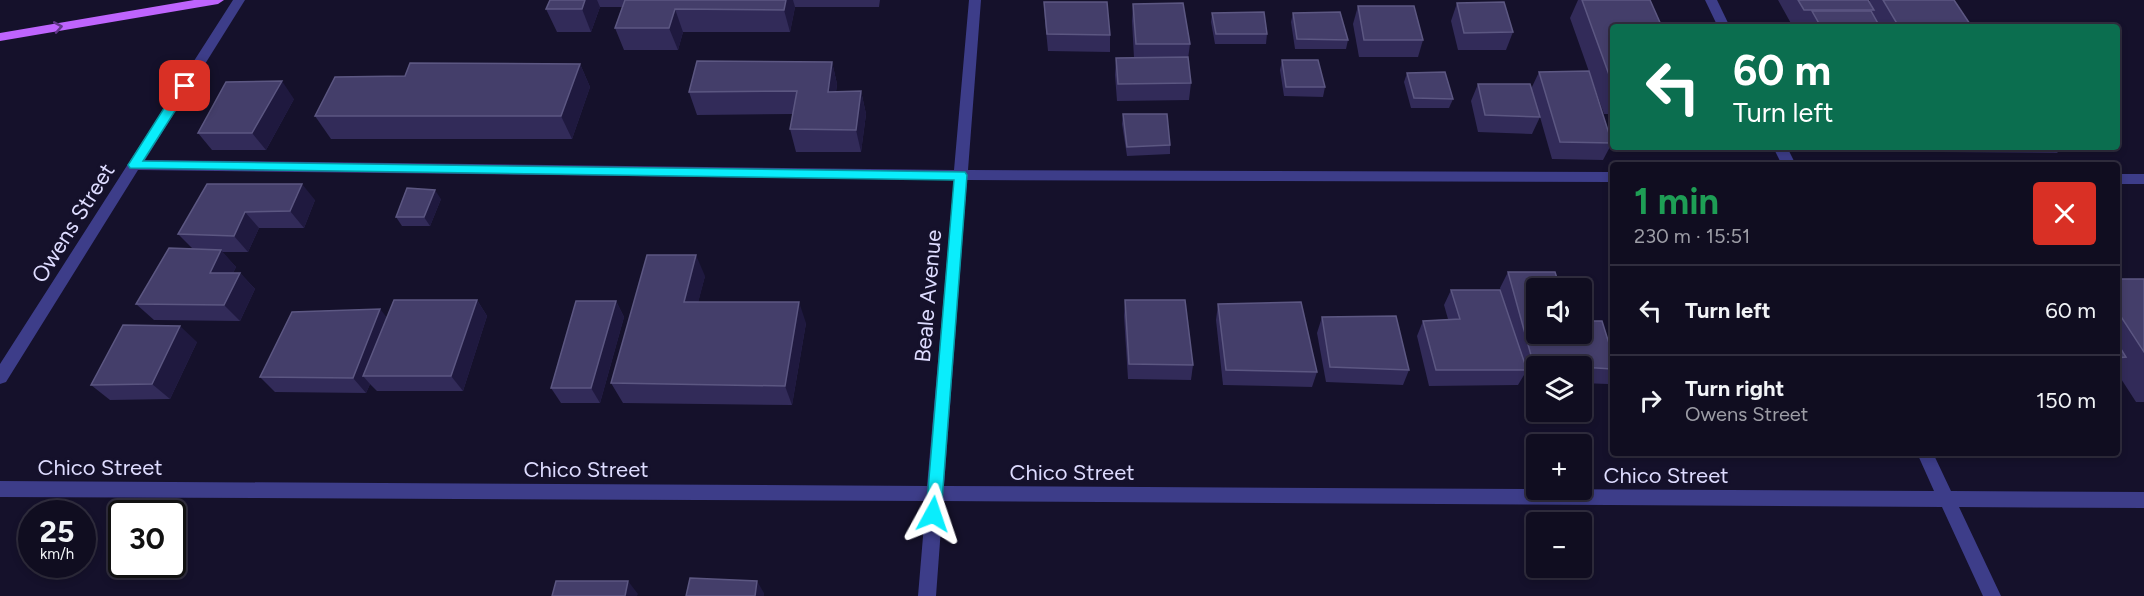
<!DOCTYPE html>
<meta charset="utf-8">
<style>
:root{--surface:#100d20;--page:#191629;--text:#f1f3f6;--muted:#9c9ca5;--line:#302d3e}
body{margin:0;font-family:Figtree,sans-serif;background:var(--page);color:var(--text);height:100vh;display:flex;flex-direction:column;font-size:22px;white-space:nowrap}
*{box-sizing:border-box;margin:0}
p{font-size:20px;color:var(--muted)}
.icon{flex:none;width:33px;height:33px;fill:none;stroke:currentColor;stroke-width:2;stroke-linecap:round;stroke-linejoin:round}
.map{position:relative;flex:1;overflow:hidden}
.sheet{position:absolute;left:1610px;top:162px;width:510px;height:294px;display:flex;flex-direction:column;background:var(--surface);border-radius:6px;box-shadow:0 3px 9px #0003,0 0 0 2px var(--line)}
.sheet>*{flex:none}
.hud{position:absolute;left:1610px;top:24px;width:510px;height:126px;border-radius:6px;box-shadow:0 3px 9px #0003,0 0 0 2px var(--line);background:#0b6e4f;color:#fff;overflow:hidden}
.buttons{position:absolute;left:1526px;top:278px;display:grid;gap:12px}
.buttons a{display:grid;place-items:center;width:66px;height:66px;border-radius:6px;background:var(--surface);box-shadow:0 3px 9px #0003,0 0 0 2px var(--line);font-size:30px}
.speed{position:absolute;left:18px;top:500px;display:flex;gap:12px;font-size:30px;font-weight:700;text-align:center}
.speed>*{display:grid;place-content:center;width:78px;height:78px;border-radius:50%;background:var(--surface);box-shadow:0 3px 9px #0003,0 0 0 2px var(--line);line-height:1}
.speed small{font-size:15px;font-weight:400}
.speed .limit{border:3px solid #111;border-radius:9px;background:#fff;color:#111}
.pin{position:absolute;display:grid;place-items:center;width:51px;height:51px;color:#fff;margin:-26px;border-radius:12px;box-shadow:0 3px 9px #0006}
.me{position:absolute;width:66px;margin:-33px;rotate:5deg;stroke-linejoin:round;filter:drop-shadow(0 0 4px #0008)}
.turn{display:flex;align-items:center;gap:21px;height:126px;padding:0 24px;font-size:27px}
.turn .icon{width:78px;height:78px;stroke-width:2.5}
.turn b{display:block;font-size:42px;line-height:51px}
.round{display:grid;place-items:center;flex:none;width:63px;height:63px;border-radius:6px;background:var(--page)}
.headline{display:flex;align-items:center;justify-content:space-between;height:102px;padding:0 24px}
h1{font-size:36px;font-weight:700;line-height:45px;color:#1e9e55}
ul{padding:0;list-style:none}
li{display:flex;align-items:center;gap:18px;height:90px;padding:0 24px;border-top:2px solid var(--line)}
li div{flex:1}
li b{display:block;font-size:22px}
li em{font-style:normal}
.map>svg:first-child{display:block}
</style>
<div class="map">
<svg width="2144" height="596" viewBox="0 0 2144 596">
<rect width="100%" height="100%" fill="#15112b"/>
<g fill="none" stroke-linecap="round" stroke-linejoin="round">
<g fill="#3d3d89" fill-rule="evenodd">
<path d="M233 0H245L145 160 954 170 969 0H981L968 170 1612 172V182L967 180 944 486 1934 491 1917 453H1933L1951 491 2144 492V508L1959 507 2001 596H1983L1942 507 943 501 936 596H918L926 501 0 497V481L927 486 954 180 138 170 6 382 0 384V364Z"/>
<path d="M1705 0H1717L1730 27H1718Z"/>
<path d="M1773 147H1787L1796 165H1782Z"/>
<rect x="2116" y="174" width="28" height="10"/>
</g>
<path fill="#be64fd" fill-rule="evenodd" d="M194 0H224L218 4 0 41V33Z"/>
</g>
<g fill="#322b59">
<path d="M550 0H880L879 7H795L790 32H683L678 50H624L615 28 622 7H600L591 32H557L546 9Z"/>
<path d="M1578 0H1650L1612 27V114H1604L1570 18Z"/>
<path d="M1778 0H1868L1869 2 1870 0H1954L1972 27H1793Z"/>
<path d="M1044 2 1110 35V52L1048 51 1045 20Z"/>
<path d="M1457 3 1513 32 1506 50H1458L1451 21Z"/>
<path d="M1133 4 1190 44 1188 59 1191 83 1189 100 1117 101 1115 75 1116 58H1134L1132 21Z"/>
<path d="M1358 6 1423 40 1418 57H1359L1353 24Z"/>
<path d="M1212 13 1267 34 1266 44H1215L1211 22Z"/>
<path d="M1293 13 1348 40 1346 49H1295L1291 22Z"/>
<path d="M1282 60 1325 87 1323 97 1284 96 1280 70Z"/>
<path d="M832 62 837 84 836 92 861 91 866 114 861 152H796L790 129 793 114 697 115 689 92Z"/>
<path d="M580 64 590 87 572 139H331L315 116 405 76Z"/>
<path d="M1539 72 1612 143 1603 160 1552 159 1540 117 1532 134 1478 132 1471 101 1478 84 1531 89Z"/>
<path d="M1407 73 1453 99 1449 108H1411L1404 82Z"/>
<path d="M294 99 266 150H212L198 133Z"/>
<path d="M1123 114 1170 145V154L1127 156 1122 124Z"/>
<path d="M1938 147H2063L2057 153 1940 152Z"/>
<path d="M207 184 315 200 304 228H259L248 252H222L236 267 233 273H240L255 289 240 321 154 320 136 304 193 249 178 234Z"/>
<path d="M441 199 430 226H402L396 217Z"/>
<path d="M1508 272 1536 333 1612 353V377L1608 384 1581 383V366H1536V381H1525L1524 375 1518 385 1429 386 1417 336 1423 321 1448 319 1444 305 1451 290 1504 303 1500 288Z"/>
<path d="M705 276 698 302 806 323 792 405 623 403 611 383Z"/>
<path d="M2116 279H2144V402H2136L2116 371Z"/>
<path d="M477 300 487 316 463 391H377L370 384 366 393 275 392 260 377 387 318Z"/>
<path d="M1125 300 1193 365 1191 380 1128 379 1124 316Z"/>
<path d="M616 301 624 317 600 403H561L551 388Z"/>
<path d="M1218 304 1317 372 1312 387 1223 385 1216 320Z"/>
<path d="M1322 317 1409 370 1403 385 1326 382 1317 333Z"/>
<path d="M197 342 170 399 110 400 91 385Z"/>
</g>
<g fill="#1f193f">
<path d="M585 0H597L600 7 591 32 582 9Z"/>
<path d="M786 0H793L795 7 790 32 784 10Z"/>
<path d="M675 9 683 32 678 50 669 28Z"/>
<path d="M832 62 837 84 833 114 828 92Z"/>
<path d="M580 64 590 87 572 139 561 116Z"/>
<path d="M282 81 294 99 266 150 252 133Z"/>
<path d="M861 91 866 114 861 152 856 130Z"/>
<path d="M302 184 315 200 304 228 290 211Z"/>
<path d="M435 190 441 199 430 226 424 217Z"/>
<path d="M245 212 259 228 248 252 234 236Z"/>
<path d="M221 250 236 267 225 289 210 273Z"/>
<path d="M696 255 705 276 693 323 684 302Z"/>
<path d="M240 273 255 289 240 321 224 305Z"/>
<path d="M477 300 487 316 463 391 451 376Z"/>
<path d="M616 301 624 317 600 403 591 388Z"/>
<path d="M799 302 806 323 792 405 785 386Z"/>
<path d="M380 309 393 325 363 376 370 384 366 393 353 378Z"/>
<path d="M180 326 197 342 170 399 152 384Z"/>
<path d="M628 581 638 594 637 596H625Z"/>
<path d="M757 581 764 593V596H755Z"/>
</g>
<g fill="#443e6a" stroke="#5c5782" stroke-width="1.5">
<path d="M550 0H585L582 9H546Z"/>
<path d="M625 0H786L784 10 675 9 669 28H615Z"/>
<path d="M1582 0H1650L1662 27H1612V83Z"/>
<path d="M1798 0H1868L1874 10H1804Z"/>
<path d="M1883 0H1954L1972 27H1899Z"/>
<path d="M1044 2H1107L1110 35 1047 34Z"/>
<path d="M1504 2 1513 32 1464 33 1457 3Z"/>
<path d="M1183 3 1190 44H1136L1133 4Z"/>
<path d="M1358 6H1414L1423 40H1364Z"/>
<path d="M1812 11H1871L1880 27H1821Z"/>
<path d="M1264 12 1267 34H1216L1212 13Z"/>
<path d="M1340 12 1348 40 1297 39 1293 13Z"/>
<path d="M1188 57 1191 83 1118 84 1116 58Z"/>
<path d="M1282 60H1318L1325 87H1286Z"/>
<path d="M697 61 832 62 828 92 861 91 856 130 790 129 797 91 689 92Z"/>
<path d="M410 63 580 64 561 116H315L335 77 405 76Z"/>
<path d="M1589 71 1612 143 1560 142 1539 72Z"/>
<path d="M1445 72 1453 99 1414 98 1407 73Z"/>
<path d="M282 81 252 133H198L226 82Z"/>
<path d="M1478 84H1530L1540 117 1485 115Z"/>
<path d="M1123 114H1167L1170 145 1127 147Z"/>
<path d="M207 184H302L290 211 245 212 234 236 178 234Z"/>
<path d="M407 188 435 190 424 217H396Z"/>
<path d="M169 248 221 250 210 273H240L224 305 136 304Z"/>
<path d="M647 255H696L684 302H799L785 386 611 383Z"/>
<path d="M1508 272H1555L1560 288H1536V333H1581V321H1602L1612 353V369L1581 367V366H1534Z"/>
<path d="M2116 279H2144V352L2116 309Z"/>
<path d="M1451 290H1500L1527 370H1436L1423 321 1460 319Z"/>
<path d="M394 300H477L451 376H363Z"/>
<path d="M1125 300H1185L1193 365 1129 364Z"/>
<path d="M576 301H616L591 388H551Z"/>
<path d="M1301 302 1317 372 1226 370 1218 304Z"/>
<path d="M380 309 353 378 260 377 292 312Z"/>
<path d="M1396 316 1409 370 1330 367 1322 317Z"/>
<path d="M123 325 180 326 152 384 91 385Z"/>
<path d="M2116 341 2126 357 2116 358Z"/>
<path d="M690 578 757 581 755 596H686Z"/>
<path d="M556 581H628L625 596H552Z"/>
</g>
<defs><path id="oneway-chevron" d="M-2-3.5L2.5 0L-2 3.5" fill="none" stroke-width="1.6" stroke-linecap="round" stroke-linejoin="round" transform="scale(1.5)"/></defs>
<use stroke="#61368a" href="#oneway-chevron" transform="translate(58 27) rotate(-10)"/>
<path fill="#0aedfc" stroke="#069aa4" stroke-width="1.5" d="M185 81 191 86 143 161 965 172 967 175 941 514 939 519 933 521 928 519 926 514 954 180 130 168 128 165 130 162 180 83Z"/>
<g text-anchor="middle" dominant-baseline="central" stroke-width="6" stroke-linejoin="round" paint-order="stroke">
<g font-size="22" fill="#dedcff" stroke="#15112b">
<text transform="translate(73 223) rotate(-58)">Owens Street</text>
<text transform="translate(928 296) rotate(-85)">Beale Avenue</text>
<text x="100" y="467">Chico Street</text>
<text x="586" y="469">Chico Street</text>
<text x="1072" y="472">Chico Street</text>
<text x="1666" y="475">Chico Street</text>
</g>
</g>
</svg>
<div class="buttons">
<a><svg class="icon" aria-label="sound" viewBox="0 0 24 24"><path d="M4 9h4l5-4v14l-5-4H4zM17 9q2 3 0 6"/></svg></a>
<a><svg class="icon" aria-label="layers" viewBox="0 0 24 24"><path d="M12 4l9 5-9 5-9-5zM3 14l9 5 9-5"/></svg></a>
<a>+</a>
<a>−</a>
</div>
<div class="speed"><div>25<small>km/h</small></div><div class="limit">30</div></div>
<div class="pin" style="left:185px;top:86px;background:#d93025"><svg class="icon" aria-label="arrive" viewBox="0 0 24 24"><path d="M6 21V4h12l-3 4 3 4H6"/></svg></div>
<svg class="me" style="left:933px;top:514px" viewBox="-20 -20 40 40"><path d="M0-17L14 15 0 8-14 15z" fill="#0aedfc" stroke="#fff" stroke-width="4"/></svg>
<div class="hud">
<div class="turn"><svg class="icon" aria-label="left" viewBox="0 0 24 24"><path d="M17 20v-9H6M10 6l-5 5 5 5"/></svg><div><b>60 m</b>Turn left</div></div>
</div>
<section class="sheet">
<div class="headline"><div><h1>1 min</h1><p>230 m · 15:51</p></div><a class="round" style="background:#d93025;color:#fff"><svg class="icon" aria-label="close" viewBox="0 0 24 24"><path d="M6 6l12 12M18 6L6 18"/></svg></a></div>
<ul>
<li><svg class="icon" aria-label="left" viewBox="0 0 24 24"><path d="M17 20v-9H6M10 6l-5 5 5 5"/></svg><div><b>Turn left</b></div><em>60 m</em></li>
<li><svg class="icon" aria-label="right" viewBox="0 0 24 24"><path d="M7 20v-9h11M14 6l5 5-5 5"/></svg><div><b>Turn right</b><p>Owens Street</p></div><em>150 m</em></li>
</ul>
</section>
</div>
